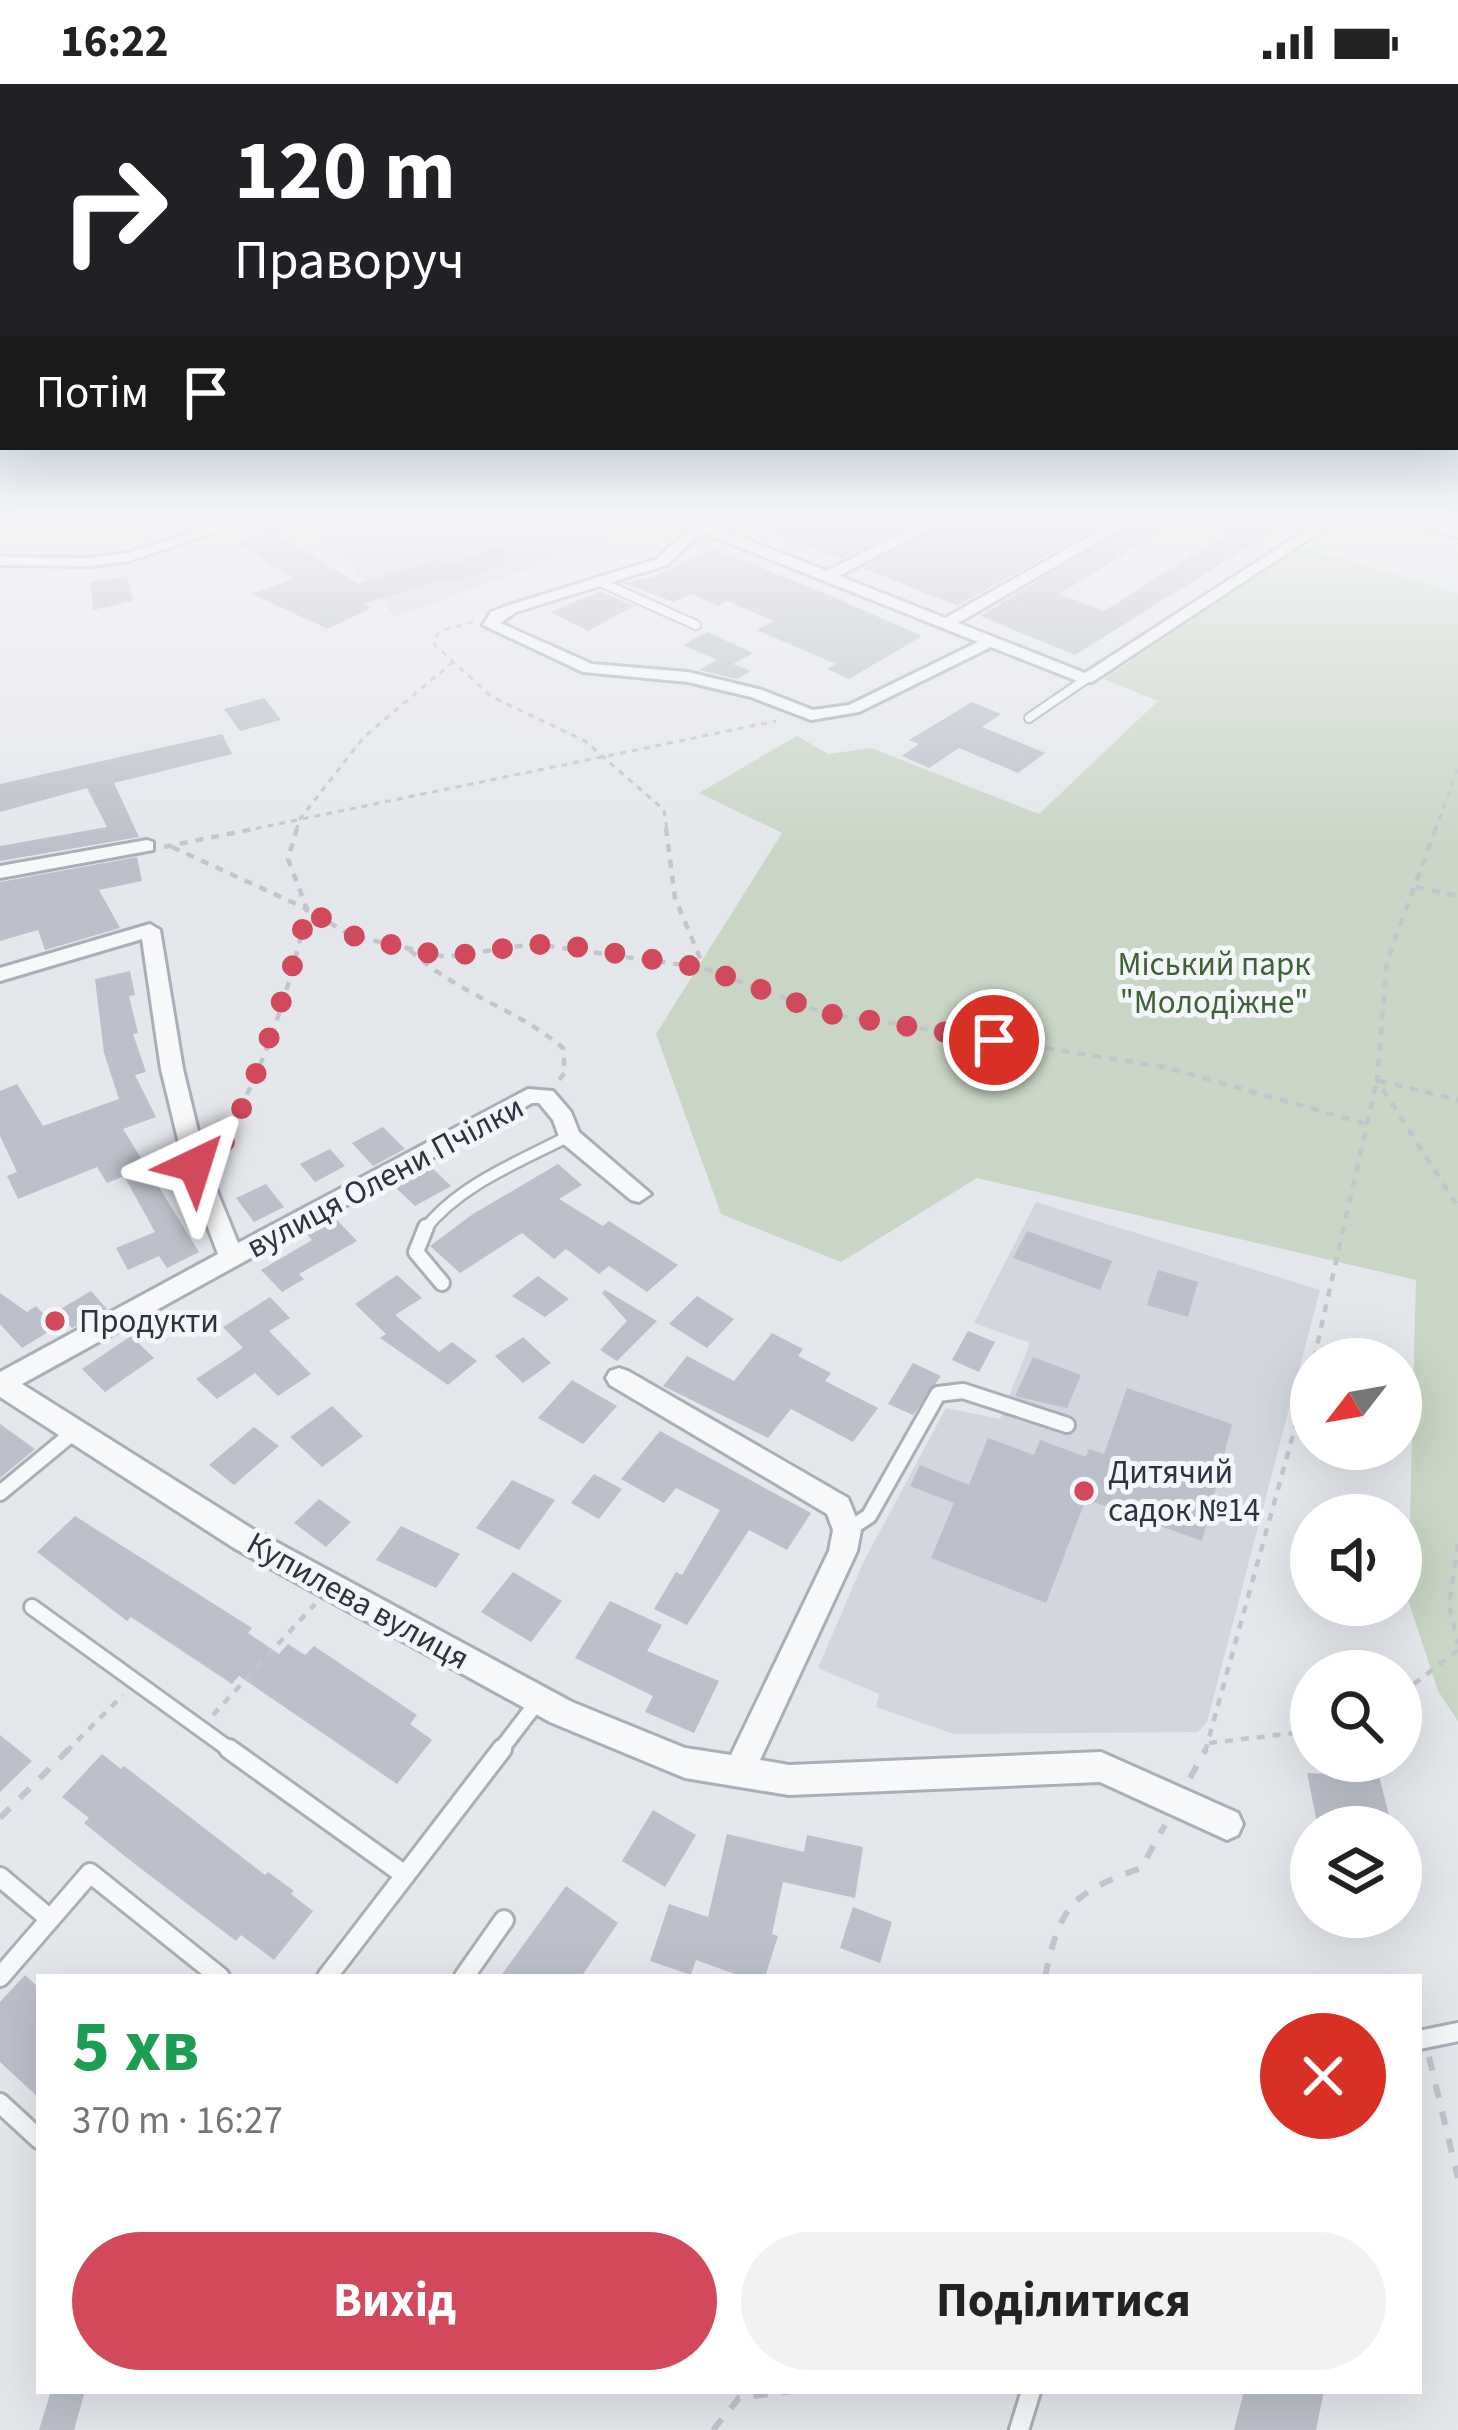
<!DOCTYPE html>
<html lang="uk">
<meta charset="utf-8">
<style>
:root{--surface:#fff;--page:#f2f2f2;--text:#222;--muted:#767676;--accent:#d1495b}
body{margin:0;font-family:"Source Sans 3",sans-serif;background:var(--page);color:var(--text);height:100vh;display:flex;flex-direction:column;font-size:45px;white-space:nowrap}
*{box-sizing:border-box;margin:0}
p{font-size:39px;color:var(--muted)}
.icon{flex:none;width:66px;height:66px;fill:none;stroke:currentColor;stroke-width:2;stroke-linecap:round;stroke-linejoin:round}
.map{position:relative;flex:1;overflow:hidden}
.drawer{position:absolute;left:36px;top:1890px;width:1386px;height:420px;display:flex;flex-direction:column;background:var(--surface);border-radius:0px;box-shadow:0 12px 48px #0002}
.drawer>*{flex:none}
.top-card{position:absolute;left:0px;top:0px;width:1458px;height:366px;box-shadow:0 12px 48px #0002;background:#202124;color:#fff;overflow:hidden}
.needle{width:78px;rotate:239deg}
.controls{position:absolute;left:1290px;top:1254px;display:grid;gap:24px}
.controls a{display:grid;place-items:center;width:132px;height:132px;border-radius:50%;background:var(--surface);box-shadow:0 12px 48px #0002;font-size:60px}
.pin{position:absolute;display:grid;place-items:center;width:102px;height:102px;color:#fff;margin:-51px;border:6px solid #fff;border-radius:50%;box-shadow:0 3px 12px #0007}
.me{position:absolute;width:132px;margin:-66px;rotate:41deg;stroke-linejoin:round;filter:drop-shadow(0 0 9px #0008)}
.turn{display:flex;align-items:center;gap:42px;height:252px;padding:0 36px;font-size:54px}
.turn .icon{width:156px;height:156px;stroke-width:2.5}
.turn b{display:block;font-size:84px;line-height:102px}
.then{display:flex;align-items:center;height:114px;padding:0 36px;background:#0003;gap:24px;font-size:45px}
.round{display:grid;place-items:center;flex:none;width:126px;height:126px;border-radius:63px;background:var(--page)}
.head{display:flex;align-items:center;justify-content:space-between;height:204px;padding:0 36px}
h1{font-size:72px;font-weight:700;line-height:90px;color:#1e9e55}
.cta{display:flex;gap:24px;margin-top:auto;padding:24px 36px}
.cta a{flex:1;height:138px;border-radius:72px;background:var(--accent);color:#fff;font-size:48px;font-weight:700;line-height:138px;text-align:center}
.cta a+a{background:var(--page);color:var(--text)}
.status{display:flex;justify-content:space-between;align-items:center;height:84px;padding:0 60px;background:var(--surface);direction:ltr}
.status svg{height:33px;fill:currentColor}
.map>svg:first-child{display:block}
</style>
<div class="status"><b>16:22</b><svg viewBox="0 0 49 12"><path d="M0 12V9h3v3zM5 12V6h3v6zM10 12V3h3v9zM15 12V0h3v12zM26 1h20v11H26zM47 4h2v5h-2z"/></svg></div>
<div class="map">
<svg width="1458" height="2346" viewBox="0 0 1458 2346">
<rect width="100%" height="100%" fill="#e4e7ec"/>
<g fill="#d2d6de">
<path d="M291 439H572L607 457 395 532 332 461Z"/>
<path d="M1036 1118 1320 1206 1207 1638 1198 1648 954 1650 876 1623 879 1610 818 1584 863 1479 946 1324 1000 1335 1030 1259 974 1239Z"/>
</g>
<path fill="#c9d6c5" d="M1302 463 1458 509V1637L1438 1607 1408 1516 1416 1196 977 1094 841 1178 721 1130 656 950 782 749 699 709 797 652 828 670 871 664 1039 730 1158 617 1104 595Z"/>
<g fill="#bbc0ca">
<path d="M753 439H912L841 475Z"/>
<path d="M942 439H1104L957 522 863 484Z"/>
<path d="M1134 439H1173L1060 510 1104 527 1243 439H1286L1075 571 980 532Z"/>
<path d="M272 446 358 500 437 476 448 482 501 462 507 479 454 499 446 495 363 520 371 524 328 545 252 510 293 495 236 459Z"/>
<path d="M714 465 831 512 922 552 849 595 827 585 836 580 757 546 774 537 727 517 718 522 691 510 674 518 623 499 653 493Z"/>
<path d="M127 492 133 517 93 526 91 498Z"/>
<path d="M600 507 634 522 588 547 550 528Z"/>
<path d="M707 548 753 569 733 580 751 587 737 595 699 586 717 576 683 561Z"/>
<path d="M264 614 281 636 240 647 224 625Z"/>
<path d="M972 618 1001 630 982 643 1045 669 1018 689 959 664 929 684 902 672 919 660 909 656Z"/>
<path d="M222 650 232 670 114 699 139 753 0 777V762L107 743 87 704 0 728V700Z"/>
<path d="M137 773 142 797 99 806 120 844 45 866 38 846 0 857V798Z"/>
<path d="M130 887 135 911 129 912 138 949 133 950 146 988 135 991 156 1033 123 1045 199 1168 167 1184 159 1172 128 1186 116 1164 155 1148 124 1092 107 1099 97 1083 18 1115 7 1092 17 1088 0 1052V1007L17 1000 43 1042 119 1015 104 969 95 895Z"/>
<path d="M383 1043 405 1065 373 1082 352 1059Z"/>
<path d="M330 1065 345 1082 315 1098 300 1080Z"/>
<path d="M558 1080 582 1101 559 1115 603 1142 609 1137 678 1181 647 1208 609 1182 599 1190 566 1165 554 1175 522 1149 460 1189 430 1162 473 1130Z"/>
<path d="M429 1081 451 1102 415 1122 393 1101Z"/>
<path d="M266 1100 284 1123 254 1138 236 1114Z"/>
<path d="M334 1133 357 1157 299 1190 304 1195 282 1208 261 1186 312 1156 306 1149Z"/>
<path d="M1027 1147 1112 1177 1100 1206 1013 1174Z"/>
<path d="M1158 1186 1198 1198 1188 1233 1147 1221Z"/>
<path d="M397 1191 422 1214 395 1231 439 1268 452 1258 477 1277 448 1301 380 1254 386 1250 355 1220Z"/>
<path d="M538 1192 569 1215 545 1233 512 1212Z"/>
<path d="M605 1206 657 1237 617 1277 600 1266 627 1237 602 1209Z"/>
<path d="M91 1207 107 1225 72 1244 57 1227Z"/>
<path d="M0 1209 27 1228 36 1222 56 1243 22 1264 0 1240Z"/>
<path d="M697 1212 734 1235 707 1264 669 1240Z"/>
<path d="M270 1213 290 1234 269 1247 311 1290 278 1312 255 1289 217 1315 196 1295 243 1264 223 1243Z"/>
<path d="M968 1247 995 1258 979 1288 952 1276Z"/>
<path d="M772 1249 803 1265 798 1272 831 1289 825 1297 878 1324 853 1358 791 1325 768 1354 663 1302 687 1272 734 1297Z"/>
<path d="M131 1252 154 1274 105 1308 82 1285Z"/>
<path d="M523 1253 551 1279 523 1299 495 1272Z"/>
<path d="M1033 1273 1081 1291 1067 1324 1015 1312Z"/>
<path d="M913 1279 941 1292 913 1331 888 1320Z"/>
<path d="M572 1296 617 1322 583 1360 538 1334Z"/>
<path d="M1127 1304 1232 1340 1202 1457 1086 1415 1046 1519 931 1474 954 1419 910 1402 920 1381 969 1401 988 1354 1034 1371 1040 1356 1086 1373 1089 1365 1104 1370Z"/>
<path d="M332 1322 363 1352 322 1383 290 1353Z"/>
<path d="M0 1340 35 1365 0 1394Z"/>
<path d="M254 1343 279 1362 234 1401 209 1381Z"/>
<path d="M660 1347 811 1429 787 1466 749 1446 687 1541 654 1525 676 1488 682 1491 720 1426 676 1404 664 1419 621 1395Z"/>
<path d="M594 1390 622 1405 599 1435 571 1419Z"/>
<path d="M512 1396 555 1416 519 1466 476 1444Z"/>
<path d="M319 1415 351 1438 326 1463 294 1439Z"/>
<path d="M75 1432 252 1544 248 1549 279 1570 288 1560 305 1571 314 1562 417 1631 410 1640 432 1656 397 1700 239 1592 232 1600 131 1533 127 1537 37 1468Z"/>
<path d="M401 1442 460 1470 436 1504 376 1476Z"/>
<path d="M513 1488 562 1517 531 1558 481 1528Z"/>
<path d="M610 1517 662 1541 647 1567 719 1597 694 1649 645 1628 653 1612 575 1574Z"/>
<path d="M0 1651 32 1677 0 1708Z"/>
<path d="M102 1670 121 1685 124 1682 265 1791 268 1788 294 1807 291 1810 313 1827 274 1876 241 1851 236 1857 131 1777 84 1739 89 1734 62 1713Z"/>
<path d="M1307 1689 1379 1692 1392 1743H1318Z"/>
<path d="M653 1726 696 1751 665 1803 622 1777Z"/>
<path d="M727 1750 804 1768 807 1751 863 1763 855 1814 783 1798 772 1850 778 1852 765 1893H743L696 1876 691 1891 650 1877 669 1820 708 1833Z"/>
<path d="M566 1802 618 1839 581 1893H500Z"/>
<path d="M853 1823 892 1838 880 1879 840 1864Z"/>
<path d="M25 1891 39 1904V2014L0 1978V1918Z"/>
<path d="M51 2307H85L74 2346H39Z"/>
<path d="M1244 2307H1324L1316 2346H1234Z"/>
</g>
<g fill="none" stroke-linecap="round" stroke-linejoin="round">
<g stroke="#a9aeb7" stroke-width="12">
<g id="service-far3">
<path d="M598 497 696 541"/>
<path d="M1029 634 1086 595"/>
</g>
</g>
<g stroke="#a9aeb7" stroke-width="15">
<path id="service-far2" d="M424 1146C460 1100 519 1078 569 1052"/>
</g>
<g stroke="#a9aeb7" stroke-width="20">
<g id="service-far1">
<path d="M426 1143 416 1168 442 1199"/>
<path d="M0 1409 74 1348"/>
<path d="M849 1445 869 1432 938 1310 963 1307 1067 1341"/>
<path d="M32 1523 233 1668"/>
<path d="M499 1668 538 1617"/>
</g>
</g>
<g stroke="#a9aeb7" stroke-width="24">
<g id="service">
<path d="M229 1665 405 1791"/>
<path d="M0 1793 50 1835"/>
<path d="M0 1893 90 1789 220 1893"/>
<path d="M327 1893 502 1665"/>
<path d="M464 1893 504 1836"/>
<path d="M1419 1956 1458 1948"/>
<path d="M0 2019 39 2055"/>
<path d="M1019 2346 1031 2307"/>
</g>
</g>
<g stroke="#a9aeb7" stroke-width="6">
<g id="minor">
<path d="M223 439H243L129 477 91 482 0 481V473L91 474 127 469Z"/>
<path d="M684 439H703L827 487 921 439H938L839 492 945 534 1113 439H1130L958 539 1085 589 1317 439H1333L1092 598H1080L991 563 859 628 811 636 751 613 688 598 583 588 483 541 491 528 506 522 657 475 690 444ZM702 448 978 558 849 621 813 626 762 606 688 588 592 580 500 539 516 528 667 481Z"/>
<path d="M147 756 153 758V766L0 794V782Z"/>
<path d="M150 840 160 846 183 985 206 1080 238 1159 528 1005 553 1007 571 1028 579 1048 651 1110 639 1118 631 1116 561 1058 553 1036 539 1019H532L22 1300 254 1446 572 1618 685 1664 731 1671 829 1467 833 1446 827 1430 610 1301 606 1294 610 1287 619 1284 628 1287 848 1414 861 1446 857 1467 760 1676 789 1681 1101 1668 1238 1729 1243 1740 1238 1751 1227 1756 1100 1698 789 1711 685 1694 550 1638 234 1464 0 1313V1288L218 1170 184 1080 161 985 142 855 0 897V884Z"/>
</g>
</g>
<g stroke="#a9aeb7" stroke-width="6">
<path id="tertiary" d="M1420 439 1458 442V453L1423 443Z"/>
</g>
<g stroke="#c2c5cb" stroke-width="3" stroke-dasharray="6 6" stroke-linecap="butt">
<path d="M473 538 440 547 433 556 436 562 492 613 585 657 664 726 667 747"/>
<path d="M244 747 776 637"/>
<path d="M296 747 299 736 364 653 454 577"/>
<path d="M1435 747 1458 684"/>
</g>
<g stroke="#c2c5cb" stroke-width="4.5" stroke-dasharray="8 8" stroke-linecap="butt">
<path d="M297 744 288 775 307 825 350 851 446 873 534 860 704 884 824 929 1165 983 1366 1040"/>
<path d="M666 744 675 814 703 881"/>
<path d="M1436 744 1387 877 1377 996 1458 1123"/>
<path d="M164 763 258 744"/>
<path d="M172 763 307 825C289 908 262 994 216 1067"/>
<path d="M1416 803 1458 812"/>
<path d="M410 866C455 909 516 924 563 964L565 989 556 999"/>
<path d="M1314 1275 1377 996 1458 1016"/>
<path d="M1458 1460 1449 1522 1458 1560"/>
<path d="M1401 1610 1458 1566"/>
<path d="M213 1631 315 1520"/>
<path d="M1209 1659 1311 1647"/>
<path d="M66 1668 123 1611"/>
<path d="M1205 1668 1311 1286"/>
</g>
<g stroke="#c2c5cb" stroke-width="6" stroke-dasharray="14 14" stroke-linecap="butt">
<path d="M1190 1694 1206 1665"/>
<path d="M0 1734 69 1665"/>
<path d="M1045 1893C1060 1821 1072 1809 1141 1784L1165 1741"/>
<path d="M1429 1973 1458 2094"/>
<path d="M713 2346 739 2314 792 2307"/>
</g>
<use href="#service-far3" stroke="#f7f8fa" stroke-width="8"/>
<use href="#service-far2" stroke="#f7f8fa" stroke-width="10"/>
<use href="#service-far1" stroke="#f7f8fa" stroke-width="14"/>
<use href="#service" stroke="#f7f8fa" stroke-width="18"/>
<use href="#minor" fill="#f7f8fa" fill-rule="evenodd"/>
<use href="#tertiary" fill="#f7f8fa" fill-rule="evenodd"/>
</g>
<linearGradient id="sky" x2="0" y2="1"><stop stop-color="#8bb4dd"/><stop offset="0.57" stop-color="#f3f4f6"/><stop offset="1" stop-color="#f3f4f6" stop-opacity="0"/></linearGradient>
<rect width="1458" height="767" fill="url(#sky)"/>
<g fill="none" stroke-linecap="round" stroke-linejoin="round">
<path stroke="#d1495b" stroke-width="21" stroke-dasharray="0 37.8" d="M195 1081C202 1076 213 1071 219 1065 247 1033 299 870 307 825L350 851 446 873 534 860 578 863 704 884 824 929 994 956"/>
</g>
<g fill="#d1495b" stroke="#f4f6f9" stroke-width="4.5">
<circle cx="55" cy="1237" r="12"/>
<circle cx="1084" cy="1407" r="12"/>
</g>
<g text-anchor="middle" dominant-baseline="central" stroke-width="10" stroke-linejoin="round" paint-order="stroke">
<g font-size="33" fill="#3f6138" stroke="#f4f6f9">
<text x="1214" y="880">Міський парк<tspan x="1214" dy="38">"Молодіжне"</tspan></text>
</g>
<g font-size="33" fill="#2b3445" stroke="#f4f6f9">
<text transform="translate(385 1093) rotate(-28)">вулиця Олени Пчілки</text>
<text transform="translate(358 1517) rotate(29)">Купилева вулиця</text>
</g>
<g font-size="33" fill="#2b3445" stroke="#f4f6f9" text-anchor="start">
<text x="79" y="1237">Продукти</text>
<text x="1108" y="1388">Дитячий<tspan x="1108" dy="38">садок №14</tspan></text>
</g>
</g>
</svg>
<div class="controls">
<a><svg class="needle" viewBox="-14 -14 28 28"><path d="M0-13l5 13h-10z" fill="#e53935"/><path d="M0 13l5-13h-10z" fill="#767676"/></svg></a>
<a><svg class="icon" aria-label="sound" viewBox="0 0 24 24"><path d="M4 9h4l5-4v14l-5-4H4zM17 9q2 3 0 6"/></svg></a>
<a><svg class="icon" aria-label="search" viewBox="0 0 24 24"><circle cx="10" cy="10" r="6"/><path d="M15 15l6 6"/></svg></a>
<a><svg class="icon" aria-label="layers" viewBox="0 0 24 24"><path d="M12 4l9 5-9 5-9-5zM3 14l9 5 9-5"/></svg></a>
</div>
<div class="pin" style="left:994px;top:956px;background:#d93025"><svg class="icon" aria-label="arrive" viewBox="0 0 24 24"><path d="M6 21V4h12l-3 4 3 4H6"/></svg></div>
<svg class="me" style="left:195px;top:1081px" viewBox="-20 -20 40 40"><path d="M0-17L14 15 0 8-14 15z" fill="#d1495b" stroke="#fff" stroke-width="4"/></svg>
<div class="top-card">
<div class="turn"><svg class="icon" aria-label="right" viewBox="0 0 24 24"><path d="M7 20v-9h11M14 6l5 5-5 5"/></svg><div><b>120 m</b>Праворуч</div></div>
<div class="then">Потім<svg class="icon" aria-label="arrive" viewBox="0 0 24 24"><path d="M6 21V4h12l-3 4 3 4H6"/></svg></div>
</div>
<section class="drawer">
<div class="head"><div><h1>5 хв</h1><p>370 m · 16:27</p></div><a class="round" style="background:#d93025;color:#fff"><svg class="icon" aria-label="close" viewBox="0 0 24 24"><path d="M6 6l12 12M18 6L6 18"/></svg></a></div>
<div class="cta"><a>Вихід</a><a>Поділитися</a></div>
</section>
</div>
